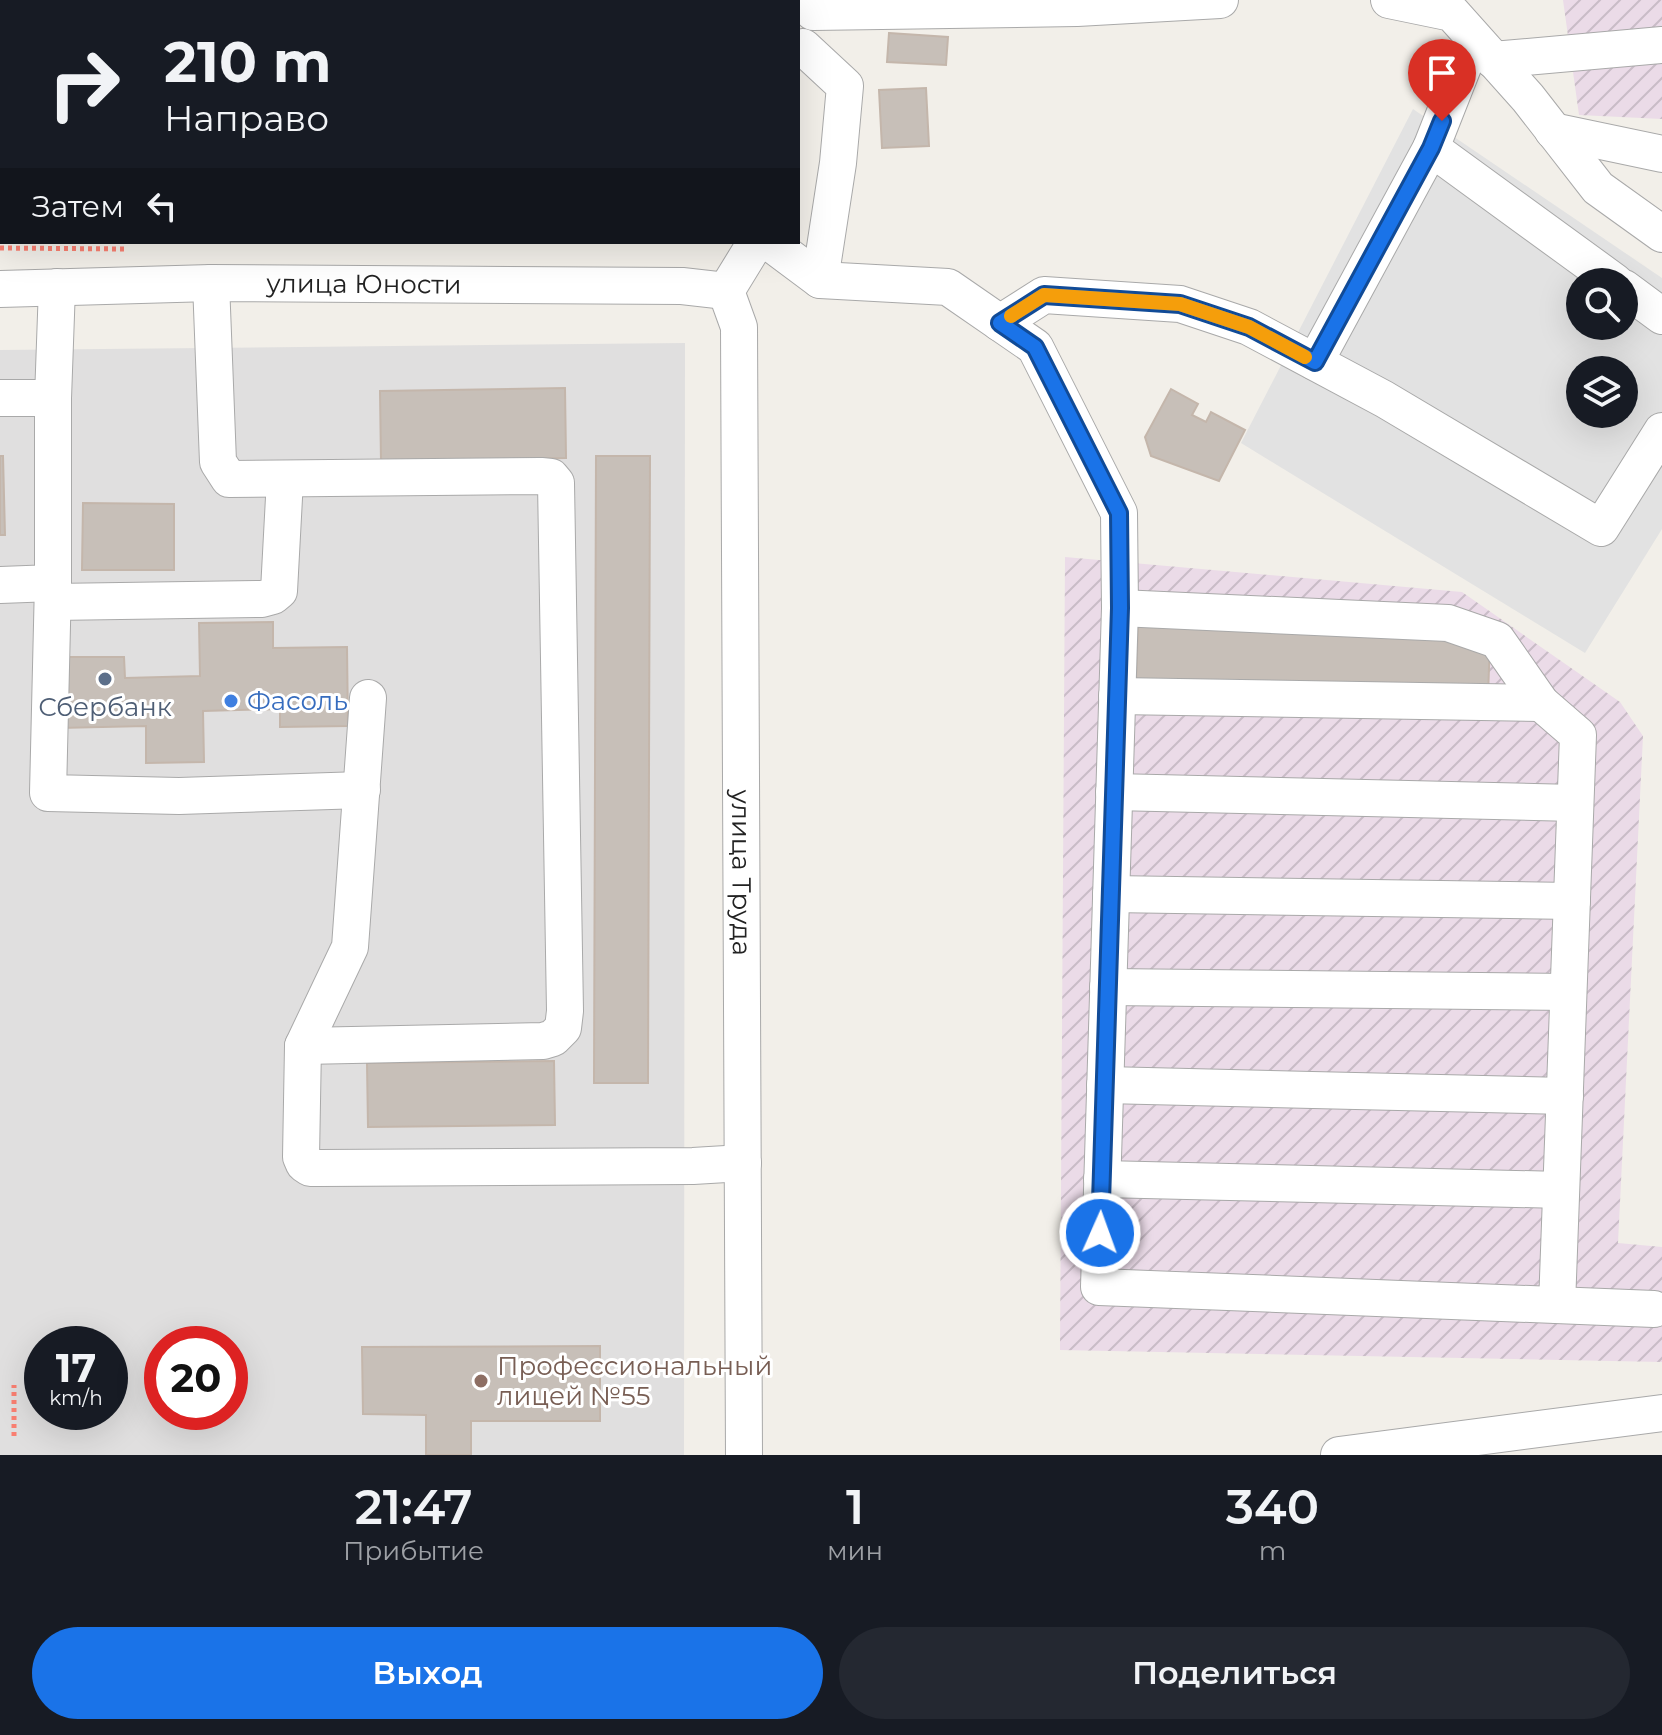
<!DOCTYPE html>
<html lang="ru">
<meta charset="utf-8">
<style>
:root{--surface:#171b24;--page:#242831;--text:#f1f3f6;--muted:#9ea1a6;--accent:#1a73e8}
body{margin:0;font-family:Montserrat,sans-serif;background:var(--page);color:var(--text);height:100vh;display:flex;flex-direction:column;font-size:30px;white-space:nowrap}
*{box-sizing:border-box;margin:0}
p{font-size:26px;color:var(--muted)}
.icon{flex:none;width:44px;height:44px;fill:none;stroke:currentColor;stroke-width:2;stroke-linecap:round;stroke-linejoin:round}
.map{position:relative;height:1455px;overflow:hidden}
.panel{display:flex;flex-direction:column;background:var(--surface);flex:1}
.panel>*{flex:none}
.hud{position:absolute;left:0px;top:0px;width:800px;height:244px;box-shadow:0 8px 32px #0002;background:#171b24;color:var(--text);overflow:hidden}
.tools{position:absolute;left:1566px;top:268px;display:grid;gap:16px}
.tools a{display:grid;place-items:center;width:72px;height:72px;border-radius:50%;background:var(--surface);box-shadow:0 8px 32px #0002;font-size:40px}
.speed{position:absolute;left:24px;top:1326px;display:flex;gap:16px;font-size:40px;font-weight:700;text-align:center}
.speed>*{display:grid;place-content:center;width:104px;height:104px;border-radius:50%;background:var(--surface);box-shadow:0 8px 32px #0002;line-height:1}
.speed small{font-size:20px;font-weight:400}
.speed .limit{border:12px solid #d22;background:#fff;color:#111}
.pin{position:absolute;display:grid;place-items:center;width:68px;height:68px;color:#fff;margin:-82px -34px;border-radius:50% 50% 50% 0;rotate:-45deg;box-shadow:0 0 8px #0007}
.pin .icon{rotate:45deg}
.me{position:absolute;width:88px;margin:-44px;rotate:2deg;stroke-linejoin:round;filter:drop-shadow(0 0 6px #0008)}
.turn{display:flex;align-items:center;gap:28px;height:168px;padding:0 32px;font-size:36px}
.turn .icon{width:104px;height:104px;stroke-width:2.5}
.turn b{display:block;font-size:56px;line-height:68px}
.then{display:flex;align-items:center;height:76px;padding:0 32px;background:#0003;gap:16px;font-size:30px}
.eta{display:flex;justify-content:space-evenly;align-items:center;height:136px;text-align:center}
.eta b{font-size:48px;font-weight:600;line-height:56px}
.cta{display:flex;gap:16px;margin-top:auto;padding:16px 32px}
.cta a{flex:1;height:92px;border-radius:48px;background:var(--accent);color:#fff;font-size:32px;font-weight:600;line-height:92px;text-align:center}
.cta a+a{background:var(--page);color:var(--text)}
.map>svg:first-child{display:block}
</style>
<div class="map">
<svg width="1662" height="1455" viewBox="0 0 1662 1455">
<defs>
<pattern id="industrial-furrows" width="10" height="10" patternUnits="userSpaceOnUse" patternTransform="scale(2)"><rect width="10" height="10" fill="#ebdbe8"/><path d="M-1 1l2-2M0 10L10 0M9 11l2-2" fill="none" stroke="#c9bcc7"/></pattern>
</defs>
<rect width="100%" height="100%" fill="#f2efe9"/>
<path fill="#e0dfdf" fill-rule="evenodd" d="M685 343 684 1455H0V350ZM42 1344H110V1412H42ZM162 1344H230V1412H162Z"/>
<g fill="url(#industrial-furrows)">
<path d="M1563 0H1662V119L1579 115Z"/>
<path d="M1065 557 1462 592 1620 702 1643 736 1618 1243 1662 1247V1362L1060 1350Z"/>
</g>
<path fill="#e2e2e2" fill-rule="evenodd" d="M1413 109 1662 278V529L1585 653 1241 443ZM1580 282H1624V326H1580ZM1580 370H1624V414H1580Z"/>
<g fill="#c7bfb8" stroke="#c4b6ab" stroke-width="2">
<path d="M0 0H679V2H2V14H0Z"/>
<path d="M889 33 948 37 946 65 887 62Z"/>
<path d="M926 88 929 146 882 148 879 90Z"/>
<path d="M565 388 566 458 381 461 380 391Z"/>
<path d="M1171 389 1198 404 1192 415 1206 422 1211 412 1245 430 1219 481 1151 456 1145 437Z"/>
<path d="M0 456H3L5 535H0Z"/>
<path d="M596 456H650L648 1083H594Z"/>
<path d="M83 503 174 504V570H82Z"/>
<path d="M273 622V648L347 647 348 726 280 727V709L203 711 204 762 146 763V726L59 728 58 657H124L125 678 200 676 199 623Z"/>
<path d="M1138 626 1490 640 1488 696 1136 683Z"/>
<path d="M554 1061 555 1125 368 1127 367 1063Z"/>
<path d="M600 1346V1421H471V1455H426V1415L363 1414 362 1347Z"/>
</g>
<g fill="none" stroke-linecap="round" stroke-linejoin="round">
<g stroke="#a9a9a9" stroke-width="38">
<g id="minor">
<path d="M1389 0 1452 13 1528 98 1598 188 1662 234"/>
<path d="M813 12 1077 8 1220 0"/>
<path d="M803 47 845 86 838 163 820 280"/>
<path d="M1493 60 1662 45"/>
<path d="M1553 131 1662 154"/>
<path d="M1431 148 1474 39"/>
<path d="M769 242 820 280 948 287 1035 347 1119 513 1120 608 1099 1287 1654 1309"/>
<path d="M211 283 218 462 229 479 541 476 551 477 556 483 565 1011 563 1028 553 1038 543 1041 303 1046"/>
<path d="M1624 288 1662 316"/>
<path id="s1" d="M0 289 211 283 682 286 726 291"/>
<path id="s2" d="M726 291 739 327 744 1455"/>
<path d="M726 291 756 242"/>
<path d="M1000 323 1044 295 1180 304 1249 327 1384 399 1601 528 1662 431"/>
<path d="M1315 362 1431 148 1615 282"/>
<path d="M0 398H53"/>
<path d="M53 583 48 793 179 796 362 790"/>
<path d="M0 585 53 583V398L57 287"/>
<path d="M53 602 262 599 273 596 279 591 285 479"/>
<path d="M1120 608 1448 623 1497 640 1541 703 1578 735 1557 1305"/>
<path d="M1117 696 1541 703"/>
<path d="M368 698 350 947 303 1046 301 1157 304 1164 310 1168H320L693 1166 743 1163"/>
<path d="M1114 792 1575 803"/>
<path d="M1111 894 1572 901"/>
<path d="M1108 987 1568 992"/>
<path d="M1105 1085 1565 1096"/>
<path d="M1102 1179 1561 1190"/>
<path d="M1339 1455 1662 1413"/>
</g>
</g>
<g stroke="#fa8072" stroke-width="5" stroke-dasharray="4 4" stroke-linecap="butt">
<path d="M0 248 127 249"/>
<path d="M14 1436V1385"/>
</g>
<use href="#minor" stroke="#fff" stroke-width="36"/>
</g>
<g fill="none" stroke-linecap="round" stroke-linejoin="round">
<g stroke="#114b97" stroke-width="20">
<path id="route" d="M1100 1233 1120 608 1119 513 1035 347 1000 323 1044 295 1180 304 1249 327 1315 362 1431 148 1442 121"/>
</g>
<use href="#route" stroke="#1a73e8" stroke-width="14"/>
<path stroke="#f59e0b" stroke-width="14" d="M1011 316 1044 295 1180 304 1249 327 1305 357"/>
</g>
<circle fill="#5c6f8a" stroke="#fff" stroke-width="3" cx="105" cy="679" r="8"/>
<circle fill="#3f7fe0" stroke="#fff" stroke-width="3" cx="231" cy="701" r="8"/>
<circle fill="#8d6e63" stroke="#fff" stroke-width="3" cx="481" cy="1381" r="8"/>
<g text-anchor="middle" dominant-baseline="central" stroke-width="6" stroke-linejoin="round" paint-order="stroke">
<g font-size="26" fill="#222" stroke="#fff">
<text stroke="none"><textPath href="#s1" startOffset="364">улица Юности</textPath></text>
<text stroke="none"><textPath href="#s2" startOffset="584">улица Труда</textPath></text>
</g>
<g font-size="26" fill="#366cbe" stroke="#fff" text-anchor="start">
<text x="247" y="701">Фасоль</text>
</g>
<g font-size="26" fill="#4e5e75" stroke="#fff">
<text x="105" y="707">Сбербанк</text>
</g>
<g font-size="26" fill="#785e54" stroke="#fff" text-anchor="start">
<text x="497" y="1366">Профессиональный<tspan x="497" dy="30">лицей №55</tspan></text>
</g>
</g>
</svg>
<div class="tools">
<a><svg class="icon" aria-label="search" viewBox="0 0 24 24"><circle cx="10" cy="10" r="6"/><path d="M15 15l6 6"/></svg></a>
<a><svg class="icon" aria-label="layers" viewBox="0 0 24 24"><path d="M12 4l9 5-9 5-9-5zM3 14l9 5 9-5"/></svg></a>
</div>
<div class="speed"><div>17<small>km/h</small></div><div class="limit">20</div></div>
<div class="pin" style="left:1442px;top:121px;background:#d93025"><svg class="icon" aria-label="arrive" viewBox="0 0 24 24"><path d="M6 21V4h12l-3 4 3 4H6"/></svg></div>
<svg class="me" style="left:1100px;top:1233px" viewBox="-20 -20 40 40"><circle r="17" fill="#1a73e8" stroke="#fff" stroke-width="3"/><path d="M0-11L8 9 0 5-8 9z" fill="#fff"/></svg>
<div class="hud">
<div class="turn"><svg class="icon" aria-label="right" viewBox="0 0 24 24"><path d="M7 20v-9h11M14 6l5 5-5 5"/></svg><div><b>210 m</b>Направо</div></div>
<div class="then">Затем<svg class="icon" aria-label="left" viewBox="0 0 24 24"><path d="M17 20v-9H6M10 6l-5 5 5 5"/></svg></div>
</div>
</div>
<section class="panel">
<div class="eta">
<div><b>21:47</b><p>Прибытие</p></div>
<div><b>1</b><p>мин</p></div>
<div><b>340</b><p>m</p></div>
</div>
<div class="cta"><a>Выход</a><a>Поделиться</a></div>
</section>
